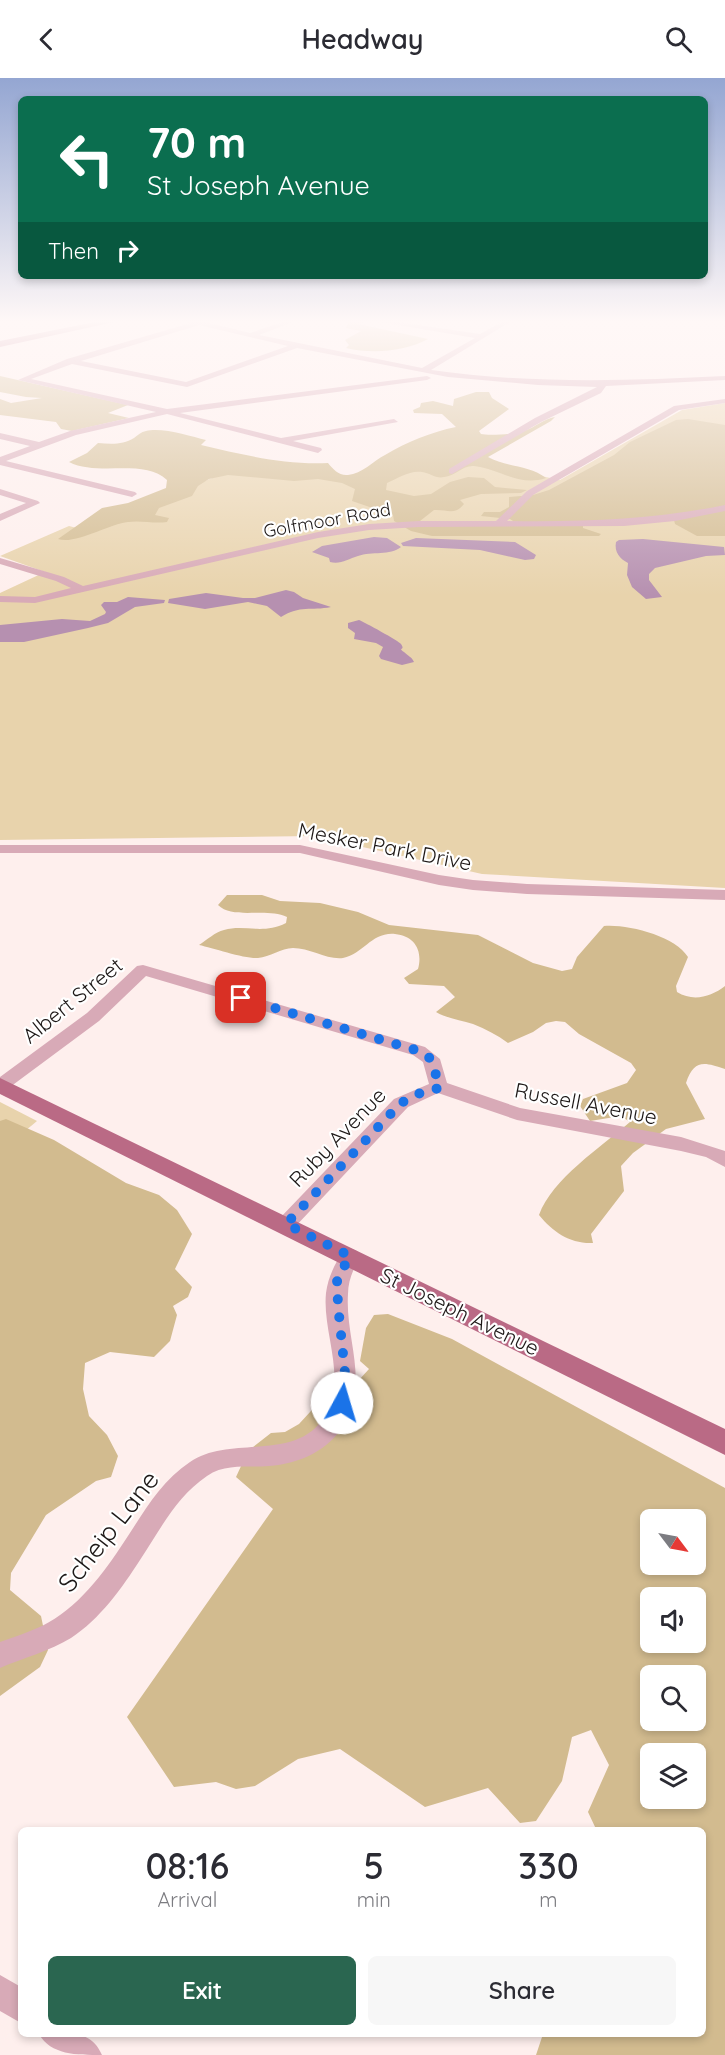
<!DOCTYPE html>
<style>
:root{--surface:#fff;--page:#f7f7f7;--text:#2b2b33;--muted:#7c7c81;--accent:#2a6650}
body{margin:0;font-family:Quicksand,sans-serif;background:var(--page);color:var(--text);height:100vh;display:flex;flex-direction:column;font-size:22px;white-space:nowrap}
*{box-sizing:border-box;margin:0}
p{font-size:20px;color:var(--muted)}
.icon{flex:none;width:33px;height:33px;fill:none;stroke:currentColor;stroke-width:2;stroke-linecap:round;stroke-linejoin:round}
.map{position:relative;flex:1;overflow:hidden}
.panel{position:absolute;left:18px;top:1749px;width:688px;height:210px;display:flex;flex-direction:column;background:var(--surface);border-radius:9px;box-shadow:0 3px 9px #0003}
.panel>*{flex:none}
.banner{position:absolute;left:18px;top:18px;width:690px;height:183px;border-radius:9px;box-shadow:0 3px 9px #0003;background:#0b6e4f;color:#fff;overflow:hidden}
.needle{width:39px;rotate:122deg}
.tools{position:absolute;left:640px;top:1431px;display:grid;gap:12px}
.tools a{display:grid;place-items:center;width:66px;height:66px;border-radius:9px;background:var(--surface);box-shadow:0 3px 9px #0003;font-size:30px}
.pin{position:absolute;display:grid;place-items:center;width:51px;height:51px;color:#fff;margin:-26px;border-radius:12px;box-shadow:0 3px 9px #0006}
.me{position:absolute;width:66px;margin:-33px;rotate:6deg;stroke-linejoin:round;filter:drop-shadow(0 0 4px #0008)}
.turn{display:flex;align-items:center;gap:21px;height:126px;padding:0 30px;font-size:27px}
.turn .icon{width:78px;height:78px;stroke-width:2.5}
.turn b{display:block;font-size:42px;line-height:51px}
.then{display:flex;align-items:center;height:57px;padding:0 30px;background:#0003;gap:12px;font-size:22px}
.eta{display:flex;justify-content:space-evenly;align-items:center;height:102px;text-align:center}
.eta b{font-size:36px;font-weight:600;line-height:42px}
.action{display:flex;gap:12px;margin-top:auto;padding:12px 30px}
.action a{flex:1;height:69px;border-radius:9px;background:var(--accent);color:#fff;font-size:24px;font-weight:600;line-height:69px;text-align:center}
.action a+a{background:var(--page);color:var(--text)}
header{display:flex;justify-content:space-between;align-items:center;height:78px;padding:0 30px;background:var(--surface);font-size:27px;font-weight:600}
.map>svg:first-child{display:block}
</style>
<header><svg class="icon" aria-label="back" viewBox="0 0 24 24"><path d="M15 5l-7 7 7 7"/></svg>Headway<svg class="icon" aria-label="search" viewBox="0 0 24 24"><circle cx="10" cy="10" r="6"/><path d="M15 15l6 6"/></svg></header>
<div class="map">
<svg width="725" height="1977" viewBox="0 0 725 1977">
<rect width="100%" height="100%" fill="#feefed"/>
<g fill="#e8d3ac">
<path d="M725 325V810L482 796 314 758 0 762V515L45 494 0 478 69 448 88 453 233 391 349 401 466 382 560 402 682 332Z"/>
<path d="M0 1024 37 1043 0 1074Z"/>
</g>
<g fill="#d2bb8f" fill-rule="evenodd">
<path d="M343 241H373L358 246 428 261C404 274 371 276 346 270L349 267 345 262 361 253 346 250 349 243Z"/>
<path d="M0 298 128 327 108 335 129 340 72 353 61 351 56 344 0 337V321L11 325 42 320 26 319 0 314Z"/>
<path d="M476 314H489L492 320 509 331 479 353 481 356C489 358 517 356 524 353 536 349 543 341 555 339L551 343 488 379C505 389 530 387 546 400 519 409 500 391 474 388 463 387 455 398 444 399 436 401 430 395 422 394 410 392 398 400 387 405L386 412 414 418 431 416 450 404 468 399 484 400 495 409 527 412 521 415 481 416 460 422 464 426C455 438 447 431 434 432L420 443 510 445 513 443 510 441 481 438 484 434H500L509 429V419L533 417 549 412 614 377 630 364 676 342 688 341 725 347V458H697L675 446 674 442 583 447V450L601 456 599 458H432L411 453 394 443 393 437 352 423 355 411 342 405 318 401 294 403 228 397 209 401 198 408 192 418 159 430 155 437 169 440 167 444C154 446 141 442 128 444 109 446 75 467 58 461L102 430 128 425 166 410 167 402C144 380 98 399 69 384L87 375 98 365C111 366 123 367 134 360 138 357 141 354 146 353 162 349 190 358 206 362L201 367C244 377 284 387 328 385 333 391 339 398 348 397 362 396 373 383 385 377 407 364 431 354 456 349L442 336 414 335 413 332 420 329 421 325 433 323 453 328 454 321Z"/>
<path d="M227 817H262L280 823 320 825 358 834 389 847 478 857 533 885 562 893 572 891 577 879 604 848C628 846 675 858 688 879L676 908 677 914C693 924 711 919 725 908V991C704 984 694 981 686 1005L705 1041 666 1051 633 1075 621 1088 624 1113 591 1156 593 1165C570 1166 553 1154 539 1137 552 1101 601 1069 630 1044L621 1038 590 1043 580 1028 583 1021 627 1005 636 992 631 985 579 956 565 944 556 943 546 945 533 954 508 965C497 957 486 951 473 946 461 942 448 941 436 934L455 919 444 908 409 906 404 900 418 891C423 873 415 858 395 856 371 854 364 876 343 880 327 882 310 870 293 870 281 870 270 879 258 880 245 881 213 870 199 867 207 862 215 854 224 852 245 846 262 857 286 845L287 839C266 829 233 842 218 827Z"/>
<path d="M6 1041 54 1062 126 1105 159 1117 177 1132 192 1156 175 1191 192 1209 188 1219 173 1228 177 1237 170 1263 154 1279 110 1274 85 1285 83 1311 89 1338 107 1357 118 1378 111 1399 96 1403 46 1437 11 1495 10 1512 41 1538 48 1572 40 1589 0 1618V1043Z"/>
<path d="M388 1236 452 1261 725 1410V1977H536L543 1956H704V1752L596 1751 588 1734 609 1687 591 1652 572 1659 562 1703 536 1743 520 1745 488 1710 425 1729 340 1671 298 1681 255 1708 236 1711 216 1704 174 1709 127 1639 273 1431 236 1399 248 1373 271 1355 285 1354 299 1346 322 1321 358 1303 369 1291 360 1283 366 1250 374 1237ZM651 1442H696V1486H651ZM651 1520H696V1564H651ZM651 1598H696V1642H651ZM651 1676H696V1720H651Z"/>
</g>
<g fill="#b690b0">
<path d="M374 459 387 460 401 469C390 478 372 473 358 478 348 481 340 487 330 484L329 480 312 474 322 468Z"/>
<path d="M416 460 515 464 536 477 534 481 525 482 480 472 403 468 401 465Z"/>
<path d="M643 461 724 469 725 477 706 478 655 490 649 496V502L662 519 646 521 632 509 627 497 628 485C620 481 614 474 616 464L619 462Z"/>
<path d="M286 512 294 514 303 520 331 529C311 533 300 527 281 539L267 528 248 524 205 531 168 525 169 521 206 515 243 520H255Z"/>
<path d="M128 519 165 522 164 525 135 529 108 545 88 550 24 564H0V547L62 541 90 543 105 536 106 534 101 527 104 524H117Z"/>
<path d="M359 542C364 544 399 563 401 566 406 573 397 569 404 574 409 579 411 578 414 584L402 587 381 581 379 578 383 569 376 565 354 561 355 555 348 550V545Z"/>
</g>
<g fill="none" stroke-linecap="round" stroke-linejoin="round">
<g fill="#d8aab7" fill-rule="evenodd">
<path d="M181 241H193L250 255 291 241H301L259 257 422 290 475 260 380 244 377 241 480 256 507 241H515L431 292C530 306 626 303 725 298V302L606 308 601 315 541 344 452 396 449 395V391L535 340 597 309 538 307 448 299 297 270 187 309 72 286 31 301 167 331 427 298 431 300 427 302 180 335 281 360 394 341 398 344 293 363 321 370 322 372 318 375 167 336 76 357 6 383 135 414 137 416 132 419 0 387V379L30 368 0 361V355L39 364 70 353 156 334 18 302 67 281 191 245ZM199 247 288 268 186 304 81 283Z"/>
<path d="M725 321V325L679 332 533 417 507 443C583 444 651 442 725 427V433L675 443 624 448 419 449 369 452 318 460 35 525 0 524V518L35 519 71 510 56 503 0 486V480L64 499 83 508 318 454 369 446 419 443H496L527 413 674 328Z"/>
<path d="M0 411 38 423 40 425 0 443V436L26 425 0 417Z"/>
<path d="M0 767H300L439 797 473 802 527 806 725 812V822L527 816 473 812 439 807 300 775H0Z"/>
<path d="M143 887 425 969 440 981 447 1005 520 1030 681 1059 725 1073V1089L706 1079 681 1073 517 1042 438 1015 408 1029 293 1151 286 1153 279 1151 276 1146 279 1141 394 1021 429 1006 423 984 413 977 146 898 99 943 6 1012 0 1014V999L87 935 137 888Z"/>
<path d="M350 1170 357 1173 360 1178C354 1190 348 1202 348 1216 345 1260 369 1303 345 1345 330 1372 299 1386 269 1388 248 1390 226 1385 207 1398 176 1419 160 1452 140 1482 122 1510 100 1541 71 1560 50 1573 23 1580 0 1590V1564C14 1559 29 1554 42 1548 77 1531 104 1495 124 1464 144 1434 160 1404 190 1384 231 1356 298 1386 326 1336 347 1299 322 1254 326 1215 328 1199 335 1186 343 1173Z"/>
<path d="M0 1897 21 1909V1945L0 1933Z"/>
<path d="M39 1956C65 1956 90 1949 102 1977 76 1977 51 1977 39 1956Z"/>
</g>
<g fill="#ba6a85" fill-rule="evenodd">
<path d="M110 241H128L0 269V263Z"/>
<path d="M0 1000 725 1351V1377L0 1016Z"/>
</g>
</g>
<linearGradient id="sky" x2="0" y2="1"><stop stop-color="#94a6d2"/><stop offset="0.47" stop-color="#fff8f7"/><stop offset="1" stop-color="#fff8f7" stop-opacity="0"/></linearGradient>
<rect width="725" height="518" fill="url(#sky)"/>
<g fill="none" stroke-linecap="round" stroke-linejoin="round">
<path stroke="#1a73e8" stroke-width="10" stroke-dasharray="0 18" d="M241 920 419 973 431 981 440 1010 424 1013 401 1025 286 1146 350 1178 337 1201 338 1227 346 1305 342 1325"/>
</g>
<g text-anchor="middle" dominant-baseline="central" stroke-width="4.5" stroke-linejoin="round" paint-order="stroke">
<g font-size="18" fill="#1d1817" stroke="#fff">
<text transform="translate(327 442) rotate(-10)">Golfmoor Road</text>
</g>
<g font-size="21" fill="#1d1817" stroke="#fff">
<text transform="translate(385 768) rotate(11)">Mesker Park Drive</text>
<text transform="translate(72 922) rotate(-39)">Albert Street</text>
<text transform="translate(586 1025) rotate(11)">Russell Avenue</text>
<text transform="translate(337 1059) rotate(-46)">Ruby Avenue</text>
<text transform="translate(460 1233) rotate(26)">St Joseph Avenue</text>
</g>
<g font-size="26" fill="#1d1817" stroke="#fff">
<text transform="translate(108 1453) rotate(-52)">Scheip Lane</text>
</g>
</g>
</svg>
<div class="tools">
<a><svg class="needle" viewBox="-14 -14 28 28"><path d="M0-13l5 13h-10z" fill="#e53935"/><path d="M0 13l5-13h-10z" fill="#7c7c81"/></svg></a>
<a><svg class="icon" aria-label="sound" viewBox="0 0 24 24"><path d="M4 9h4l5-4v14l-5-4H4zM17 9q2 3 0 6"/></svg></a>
<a><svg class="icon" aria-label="search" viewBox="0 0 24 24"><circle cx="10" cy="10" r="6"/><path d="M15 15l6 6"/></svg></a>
<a><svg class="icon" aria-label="layers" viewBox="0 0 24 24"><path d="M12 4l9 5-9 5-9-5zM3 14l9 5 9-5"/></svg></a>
</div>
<div class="pin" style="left:241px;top:920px;background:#d93025"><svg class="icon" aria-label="arrive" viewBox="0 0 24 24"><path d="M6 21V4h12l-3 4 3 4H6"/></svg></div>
<svg class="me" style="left:342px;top:1325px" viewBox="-20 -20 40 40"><circle r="19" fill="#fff"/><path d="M0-13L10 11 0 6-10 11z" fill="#1a73e8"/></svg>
<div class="banner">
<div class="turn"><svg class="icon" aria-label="left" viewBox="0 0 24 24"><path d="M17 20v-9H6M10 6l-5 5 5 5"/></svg><div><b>70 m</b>St Joseph Avenue</div></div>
<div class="then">Then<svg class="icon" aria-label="right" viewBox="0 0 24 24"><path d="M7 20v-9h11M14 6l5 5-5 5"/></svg></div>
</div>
<section class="panel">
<div class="eta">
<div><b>08:16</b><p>Arrival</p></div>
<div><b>5</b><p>min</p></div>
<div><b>330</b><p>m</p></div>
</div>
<div class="action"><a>Exit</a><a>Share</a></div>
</section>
</div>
